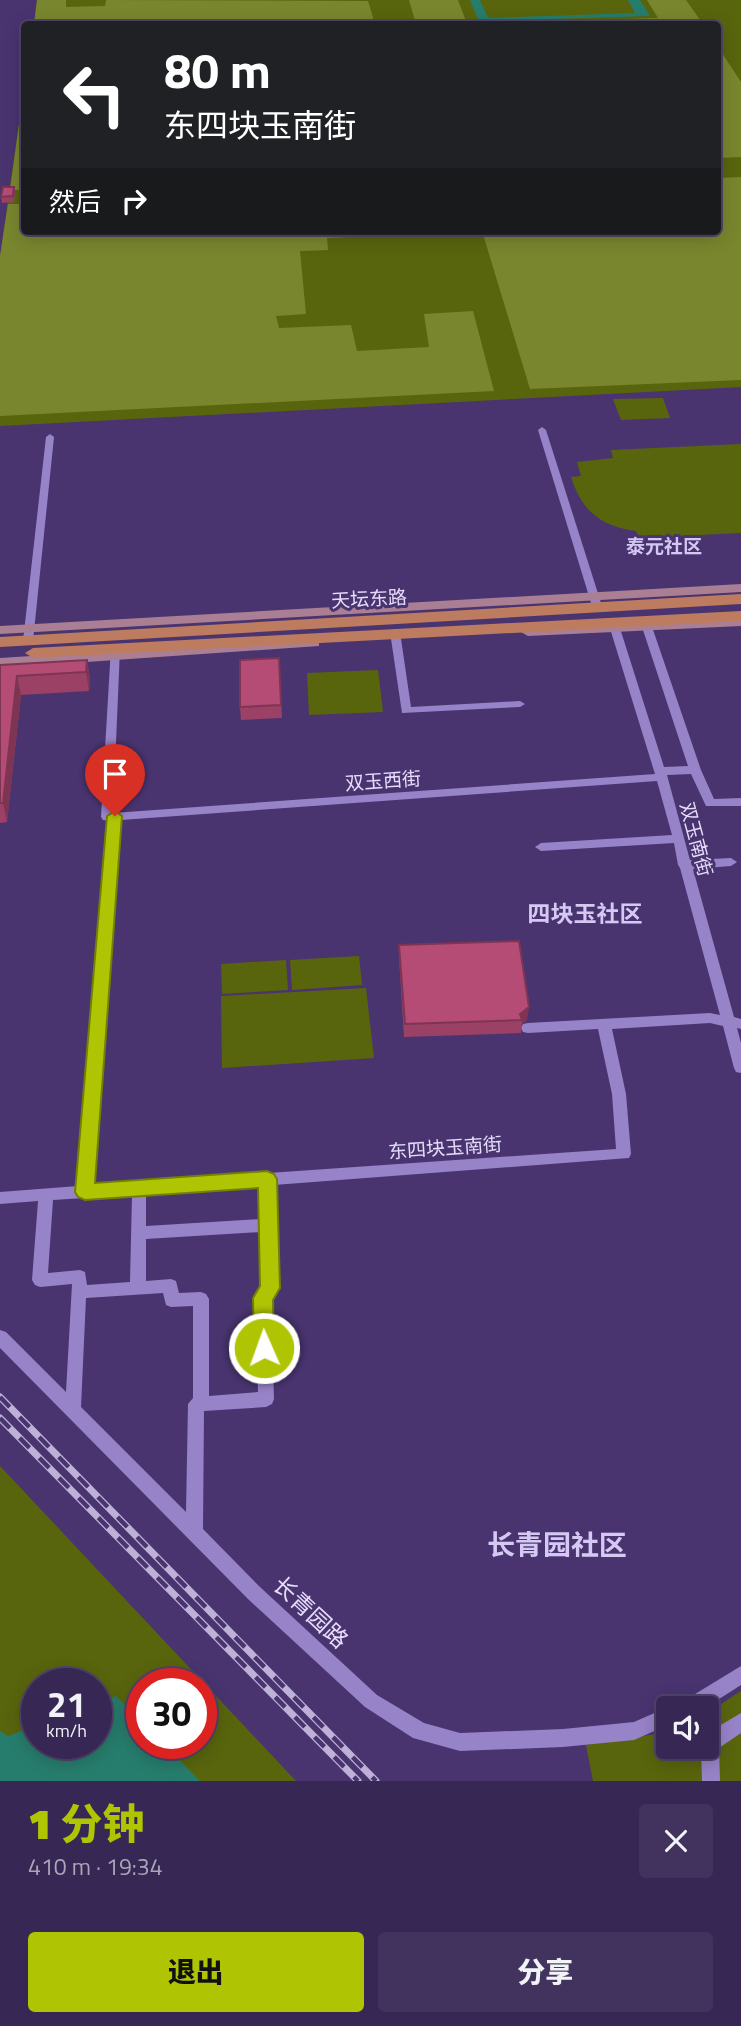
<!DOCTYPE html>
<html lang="zh">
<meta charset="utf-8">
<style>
:root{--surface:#372754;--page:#42335e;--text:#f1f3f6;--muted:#aaa5b8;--line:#51446b;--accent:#afc504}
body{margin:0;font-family:"Titillium Web","Noto Sans SC",sans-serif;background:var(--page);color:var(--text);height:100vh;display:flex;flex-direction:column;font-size:26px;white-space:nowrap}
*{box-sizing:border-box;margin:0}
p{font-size:23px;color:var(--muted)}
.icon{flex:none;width:38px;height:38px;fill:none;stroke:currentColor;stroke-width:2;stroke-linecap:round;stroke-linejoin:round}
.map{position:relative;height:1781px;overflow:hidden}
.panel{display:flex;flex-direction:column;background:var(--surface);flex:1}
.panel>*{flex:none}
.hud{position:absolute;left:21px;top:21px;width:700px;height:214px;border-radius:7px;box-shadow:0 4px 18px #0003,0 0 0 2px var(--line);background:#202124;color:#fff;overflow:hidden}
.buttons{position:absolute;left:656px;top:1696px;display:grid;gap:14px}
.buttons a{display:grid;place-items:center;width:63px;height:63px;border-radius:7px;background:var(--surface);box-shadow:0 4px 18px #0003,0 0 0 2px var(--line);font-size:35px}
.speed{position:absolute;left:21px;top:1668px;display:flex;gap:14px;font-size:35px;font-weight:700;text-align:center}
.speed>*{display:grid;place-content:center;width:91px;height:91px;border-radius:50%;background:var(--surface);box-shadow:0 4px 18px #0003,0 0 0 2px var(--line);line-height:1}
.speed small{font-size:18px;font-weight:400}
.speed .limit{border:10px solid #d22;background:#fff;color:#111}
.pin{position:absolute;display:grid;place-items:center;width:60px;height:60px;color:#fff;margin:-72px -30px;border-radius:50% 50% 50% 0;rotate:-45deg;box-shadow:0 0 7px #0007}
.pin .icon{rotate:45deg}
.me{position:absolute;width:77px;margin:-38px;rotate:358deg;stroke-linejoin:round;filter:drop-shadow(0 0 5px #0008)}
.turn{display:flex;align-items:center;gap:24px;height:147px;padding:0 28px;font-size:32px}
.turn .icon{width:91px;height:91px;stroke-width:2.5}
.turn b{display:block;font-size:49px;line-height:60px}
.then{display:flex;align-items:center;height:66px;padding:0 28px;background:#0003;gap:14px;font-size:26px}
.round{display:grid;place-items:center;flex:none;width:74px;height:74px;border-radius:7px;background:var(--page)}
.overview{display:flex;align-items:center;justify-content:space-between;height:119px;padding:0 28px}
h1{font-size:42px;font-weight:800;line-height:52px;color:var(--accent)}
.button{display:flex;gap:14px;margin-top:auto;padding:14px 28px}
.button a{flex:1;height:80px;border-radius:7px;background:var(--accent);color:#111;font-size:28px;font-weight:800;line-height:80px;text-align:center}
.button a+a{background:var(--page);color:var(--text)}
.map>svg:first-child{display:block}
</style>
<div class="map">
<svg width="741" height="1781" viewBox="0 0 741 1781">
<rect width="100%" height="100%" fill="#493470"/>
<g fill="#59650d" fill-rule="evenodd">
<path d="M37 0H741V387L0 426V256L24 88V231H718V24H34Z"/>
<path d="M663 398 670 418 621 420 613 399Z"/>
<path d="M741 444V533L639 538 636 531C600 526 582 511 571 477L581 476 577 462 613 458 611 450Z"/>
<path d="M378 670 383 712 309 715 307 673Z"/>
<path d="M359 956 362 985 292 990 290 960Z"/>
<path d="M286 960 288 990 222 994 221 964Z"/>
<path d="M366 988 374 1058 222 1068 221 996Z"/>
<path d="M0 1466 296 1781H0ZM37 1684H96V1743H37ZM142 1684H201V1743H142Z"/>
<path d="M741 1691V1781H593L586 1745 668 1732V1746H707C707 1711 713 1709 741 1691Z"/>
</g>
<g fill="#79862e">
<path d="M37 0H66V7L105 6 106 0 368 1 375 24H34Z"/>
<path d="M409 0H458L467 24H416Z"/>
<path d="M647 0H686L703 24H471L658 18Z"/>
<path d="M718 47 741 82V157L718 158Z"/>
<path d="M24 88V190H10Z"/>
<path d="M741 177V380L530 389 482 231H718V178Z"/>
<path d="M8 204H24V231H472L327 238 328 250 300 251 306 314 276 316 279 328 351 325 357 351 429 347 424 314 473 311 494 391 0 416V256Z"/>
</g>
<g fill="#277d6d">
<path d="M470 0H480L488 18 635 13 628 0H640L650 16 479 21Z"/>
<path d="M116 1696 142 1722V1743H163L200 1781H0V1731L8 1736 37 1725V1743H96V1703Z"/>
</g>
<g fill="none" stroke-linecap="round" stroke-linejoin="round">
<g fill="#9783c7" fill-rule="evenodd">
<path d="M542 427 546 430 602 606 601 608 597 609 592 606 538 430Z"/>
<path d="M50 434 54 437 33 641 28 644 23 641 46 437Z"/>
<path d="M645 618 650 621 701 770 714 799 741 798V806H706L691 774 667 775 690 860 731 858 737 862 731 866 693 869 734 1017 741 1019V1029L737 1028 741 1043V1073L736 1072 734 1068 723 1026 710 1023 612 1029 626 1094 631 1154 629 1158 274 1185 278 1288 271 1300 274 1399 272 1404 266 1407 204 1411 203 1529 260 1587 377 1695 424 1723 460 1733 563 1729 634 1722 668 1707 671 1708H668V1725L634 1740 563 1747 460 1751 413 1738 365 1707 248 1599 0 1348V1330L6 1332 66 1392 72 1284 40 1287 35 1285 32 1280 38 1201 0 1204V1192L78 1186 109 821 103 820 101 817 111 647H119L120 649 113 813 655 774 608 622 613 619 618 622 664 767 688 766 640 621ZM657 781 672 835 541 843 535 847 541 851 674 843 678 865 680 868 720 1015 710 1013 528 1023 523 1024 521 1028 523 1032 528 1033 598 1029 612 1094 616 1149 93 1185 121 820ZM260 1186 261 1219 146 1226V1194ZM132 1195 130 1282 87 1285 85 1272 80 1270 48 1273 53 1200ZM261 1232 262 1286 255 1298 258 1392 209 1396V1299L206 1294 201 1292 179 1293 176 1281 171 1279 146 1281V1239ZM163 1293 166 1305 171 1307 193 1306V1398L188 1404 186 1512 81 1407 86 1298Z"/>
<path d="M395 629 400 632 411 707 520 701 525 704 520 707 402 713 390 632Z"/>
<path d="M741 1666V1685L705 1708H679L682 1702Z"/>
<path d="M741 1713V1733L719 1748 720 1781H702L701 1746H707V1726L714 1729Z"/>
</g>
<g fill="#aa7f93" fill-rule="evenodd">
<path d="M741 584V592L0 634V626Z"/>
<path d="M741 618V626L528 636 521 632 528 628Z"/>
<path d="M314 638 319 640V646L0 668V658Z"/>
</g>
<g fill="#bd7c60" fill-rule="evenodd">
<path d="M741 594V604L0 647V637Z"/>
<path d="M741 611V621L33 658 25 653 33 648Z"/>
</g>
<g stroke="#bdb1d7" stroke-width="7">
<g id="rail">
<path d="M0 1397 376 1781"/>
<path d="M0 1418 358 1781"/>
</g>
</g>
<use href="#rail" stroke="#493470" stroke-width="4.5" stroke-dasharray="14" stroke-linecap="butt"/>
</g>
<g fill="#9b4165">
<path d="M14 187 15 192 14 202 2 203 1 197Z"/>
<path d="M279 658 282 718 241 720 240 707Z"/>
<path d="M87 660 90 679 89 691 21 695 7 822 0 823V665Z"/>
<path d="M399 945 527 1020 522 1024 521 1033 404 1037 399 958Z"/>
</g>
<g fill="#7e3553">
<path d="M87 660 90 679 89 691 86 672Z"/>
<path d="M17 676 21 695 7 822 3 803Z"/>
<path d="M529 1007 527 1020 522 1024V1020L520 1014Z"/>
</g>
<g fill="#b44c76" stroke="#7e3553" stroke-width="2">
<path d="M3 187H14L13 196 1 197Z"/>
<path d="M279 658 281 705 240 707V660Z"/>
<path d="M87 660 86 672 17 676 3 803H0V665Z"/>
<path d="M519 941 529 1007 520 1014 522 1020 405 1024 399 945Z"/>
</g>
<path fill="#afc504" stroke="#728003" stroke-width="2" d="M115 811 122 816 95 1183 267 1171 274 1174 277 1179 280 1288 273 1300 274 1348 271 1355 264 1358 257 1355 254 1348 253 1298 260 1286 258 1188 85 1200 78 1197 75 1192 107 816Z"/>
<g text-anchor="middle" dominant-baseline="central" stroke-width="6" stroke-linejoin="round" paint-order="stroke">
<g font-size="19" font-weight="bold" fill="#d5c9f4" stroke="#493470">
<text x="664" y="545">泰元社区</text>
</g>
<g font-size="19" fill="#e5ddfb" stroke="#493470">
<text transform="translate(369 598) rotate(-3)">天坛东路</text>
<text transform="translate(383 780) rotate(-4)">双玉西街</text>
<text transform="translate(697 839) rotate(75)">双玉南街</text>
<text transform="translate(445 1147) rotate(-4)">东四块玉南街</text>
</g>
<g font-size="23" font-weight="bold" fill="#d5c9f4" stroke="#493470">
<text x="585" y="913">四块玉社区</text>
</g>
<g font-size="23" fill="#e5ddfb" stroke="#493470">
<text transform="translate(311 1612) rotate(43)">长青园路</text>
</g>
<g font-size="28" font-weight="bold" fill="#d5c9f4" stroke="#493470">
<text x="557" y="1544">长青园社区</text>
</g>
</g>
</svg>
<div class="buttons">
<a><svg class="icon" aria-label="sound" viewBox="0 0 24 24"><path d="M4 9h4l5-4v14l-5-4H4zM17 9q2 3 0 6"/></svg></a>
</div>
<div class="speed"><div>21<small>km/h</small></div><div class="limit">30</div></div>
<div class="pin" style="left:115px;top:816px;background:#d93025"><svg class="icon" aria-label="arrive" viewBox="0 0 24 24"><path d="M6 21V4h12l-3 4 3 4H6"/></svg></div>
<svg class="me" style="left:264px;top:1348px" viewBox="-20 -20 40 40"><circle r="17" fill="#afc504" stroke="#fff" stroke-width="3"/><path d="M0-11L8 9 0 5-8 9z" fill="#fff"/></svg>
<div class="hud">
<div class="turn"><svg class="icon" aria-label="left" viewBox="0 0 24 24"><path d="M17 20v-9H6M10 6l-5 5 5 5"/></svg><div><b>80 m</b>东四块玉南街</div></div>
<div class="then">然后<svg class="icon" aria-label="right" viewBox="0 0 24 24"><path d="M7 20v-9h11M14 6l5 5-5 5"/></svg></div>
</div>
</div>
<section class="panel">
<div class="overview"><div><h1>1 分钟</h1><p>410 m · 19:34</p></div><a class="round"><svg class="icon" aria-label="close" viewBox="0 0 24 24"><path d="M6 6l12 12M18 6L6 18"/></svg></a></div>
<div class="button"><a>退出</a><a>分享</a></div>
</section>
